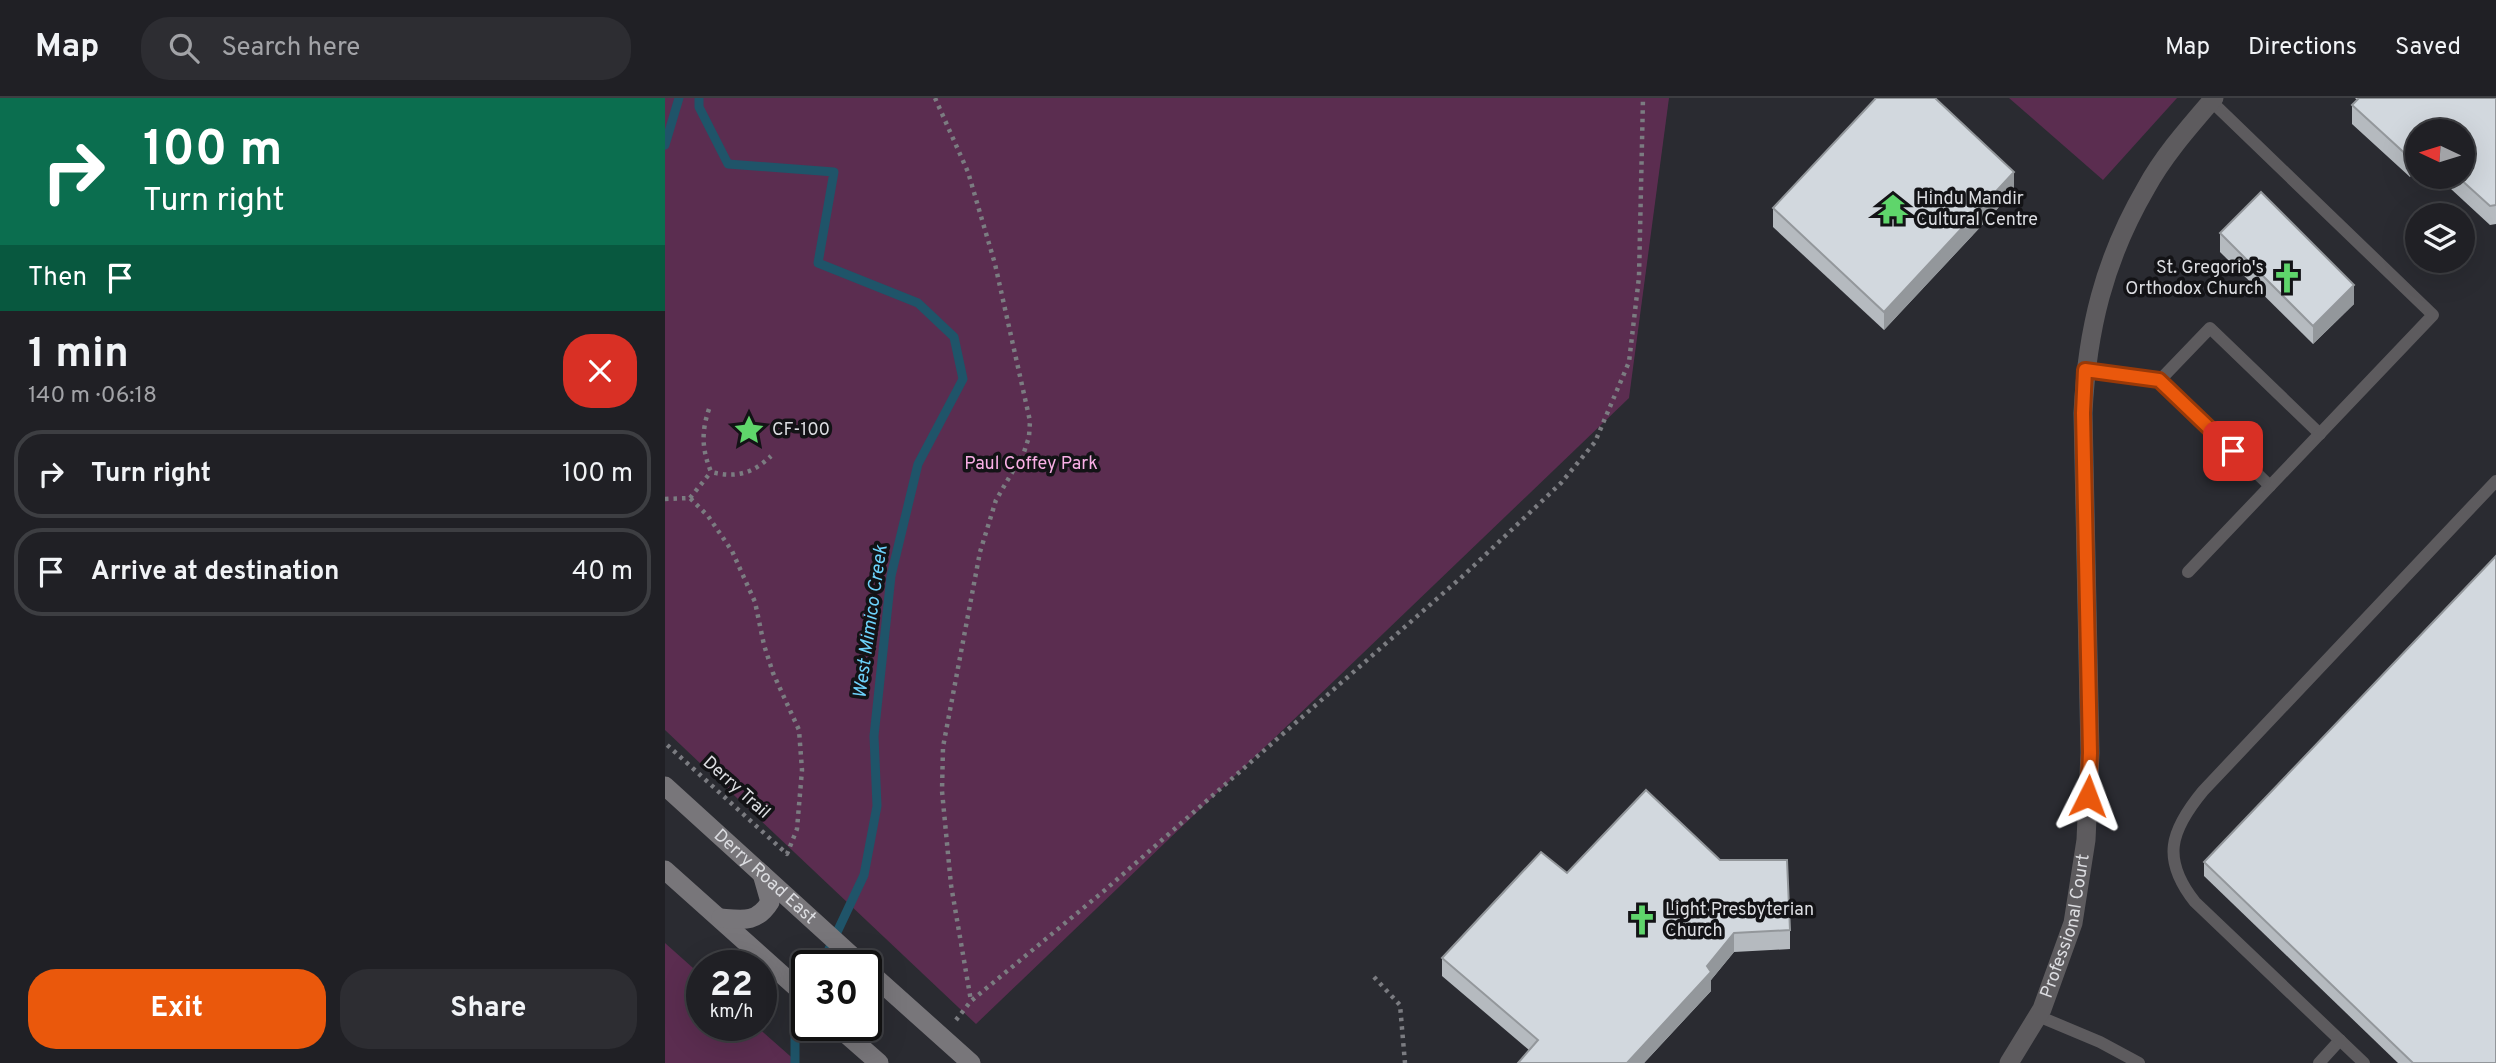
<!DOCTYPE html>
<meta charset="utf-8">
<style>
:root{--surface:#202025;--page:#2d2d32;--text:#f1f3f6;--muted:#a2a3a7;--line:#3d3e42;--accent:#ea580c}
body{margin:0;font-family:Overpass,sans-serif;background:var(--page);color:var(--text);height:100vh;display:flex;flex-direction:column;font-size:26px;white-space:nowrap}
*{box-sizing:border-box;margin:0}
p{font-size:23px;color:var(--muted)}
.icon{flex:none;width:38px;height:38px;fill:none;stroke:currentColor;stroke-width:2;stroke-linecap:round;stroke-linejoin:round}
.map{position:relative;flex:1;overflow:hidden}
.drawer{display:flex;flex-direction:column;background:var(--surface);width:665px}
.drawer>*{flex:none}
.banner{background:#0b6e4f;color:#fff;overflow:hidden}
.needle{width:46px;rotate:274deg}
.tools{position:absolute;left:1740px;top:21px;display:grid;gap:14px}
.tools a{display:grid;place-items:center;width:70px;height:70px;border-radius:50%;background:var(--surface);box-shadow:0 7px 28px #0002,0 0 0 2px var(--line);font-size:35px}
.speed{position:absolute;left:21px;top:852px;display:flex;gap:14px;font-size:35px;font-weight:700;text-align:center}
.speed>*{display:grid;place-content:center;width:91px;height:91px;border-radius:50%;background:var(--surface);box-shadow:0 7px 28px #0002,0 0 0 2px var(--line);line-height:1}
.speed small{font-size:18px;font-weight:400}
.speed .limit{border:4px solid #111;border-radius:10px;background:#fff;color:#111}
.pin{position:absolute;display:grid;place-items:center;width:60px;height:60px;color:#fff;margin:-30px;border-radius:14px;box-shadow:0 4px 10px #0006}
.me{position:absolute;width:77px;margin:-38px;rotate:3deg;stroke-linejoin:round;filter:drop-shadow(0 0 5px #0008)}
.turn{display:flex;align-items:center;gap:24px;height:147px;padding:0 28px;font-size:32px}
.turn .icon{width:91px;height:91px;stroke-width:2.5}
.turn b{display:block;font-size:49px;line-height:60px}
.then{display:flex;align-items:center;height:66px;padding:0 28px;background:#0003;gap:14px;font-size:26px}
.round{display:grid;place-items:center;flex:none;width:74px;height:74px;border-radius:28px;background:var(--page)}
.summary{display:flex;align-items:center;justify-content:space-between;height:119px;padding:0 28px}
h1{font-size:42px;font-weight:700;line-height:52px}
.button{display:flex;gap:14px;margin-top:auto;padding:14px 28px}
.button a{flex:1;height:80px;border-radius:28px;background:var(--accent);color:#fff;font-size:28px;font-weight:700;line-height:80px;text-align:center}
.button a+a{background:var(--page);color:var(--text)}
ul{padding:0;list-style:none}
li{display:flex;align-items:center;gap:21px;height:88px;margin:0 14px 10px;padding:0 14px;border:4px solid var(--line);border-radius:28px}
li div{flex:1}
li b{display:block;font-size:26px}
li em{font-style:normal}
header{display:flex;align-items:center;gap:42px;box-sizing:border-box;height:98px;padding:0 35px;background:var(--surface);border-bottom:2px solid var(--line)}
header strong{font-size:33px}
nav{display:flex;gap:38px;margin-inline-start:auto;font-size:24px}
.search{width:490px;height:63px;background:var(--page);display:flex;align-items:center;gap:18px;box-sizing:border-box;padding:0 24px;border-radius:28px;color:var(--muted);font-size:26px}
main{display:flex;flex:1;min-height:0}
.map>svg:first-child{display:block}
</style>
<header>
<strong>Map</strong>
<div class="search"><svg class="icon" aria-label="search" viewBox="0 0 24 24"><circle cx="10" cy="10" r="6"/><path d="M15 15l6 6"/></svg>Search here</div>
<nav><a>Map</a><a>Directions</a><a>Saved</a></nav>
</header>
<main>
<section class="drawer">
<div class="banner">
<div class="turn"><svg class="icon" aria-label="right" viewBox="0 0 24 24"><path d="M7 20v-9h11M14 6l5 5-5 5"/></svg><div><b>100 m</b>Turn right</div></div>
<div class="then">Then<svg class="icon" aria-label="arrive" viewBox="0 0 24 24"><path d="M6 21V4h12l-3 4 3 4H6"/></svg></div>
</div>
<div class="summary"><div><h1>1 min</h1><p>140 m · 06:18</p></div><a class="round" style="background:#d93025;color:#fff"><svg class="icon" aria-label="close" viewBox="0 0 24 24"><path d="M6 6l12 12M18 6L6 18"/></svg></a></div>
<ul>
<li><svg class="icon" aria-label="right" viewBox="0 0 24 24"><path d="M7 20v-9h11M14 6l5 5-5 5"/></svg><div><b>Turn right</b></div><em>100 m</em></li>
<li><svg class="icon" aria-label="arrive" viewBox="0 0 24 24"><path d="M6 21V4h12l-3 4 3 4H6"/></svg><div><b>Arrive at destination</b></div><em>40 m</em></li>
</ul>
<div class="button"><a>Exit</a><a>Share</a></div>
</section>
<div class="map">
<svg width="1831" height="965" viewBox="0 0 1831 965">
<rect width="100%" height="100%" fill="#2a2b31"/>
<g fill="#5b2d50">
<path d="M0 0H1004L964 300 311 926 0 632Z"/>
<path d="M1344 0H1512L1438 82Z"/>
<path d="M0 845 37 878V928H91L133 965H0Z"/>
</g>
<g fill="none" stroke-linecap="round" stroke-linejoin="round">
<g stroke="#1f5469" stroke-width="9">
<path d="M34 0V9L63 66 169 74 153 165 253 205 289 239 298 281 253 366 226 478 209 638 212 708 199 777 156 868"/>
<path d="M0 47 14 0"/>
<path d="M130 965V924L142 898"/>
</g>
<g stroke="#7b7c81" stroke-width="4.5" stroke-dasharray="3.5 5" stroke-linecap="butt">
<path d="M270 0 303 74 330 166 365 323 364 339 359 354 331 402 315 454 278 649 277 693 286 787 306 903"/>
<path d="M44 311C36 335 37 351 46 374 71 380 87 376 106 358"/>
<path d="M25 400 46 374"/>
<path d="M0 401 25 400 43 418 67 453 90 504 99 547 108 575 134 632 137 672 132 731 122 756 0 645"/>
<path d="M709 879 735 907 740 965"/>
<path d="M291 922 306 903 440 792 799 477 896 385 930 344 964 264 974 179 978 0"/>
</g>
<g stroke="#5d5b5e" stroke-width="12">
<path d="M1420 272 1495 282"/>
<path d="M1605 388 1495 282 1545 230 1655 336"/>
<path d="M1523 474 1768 217 1546 3"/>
<path d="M1373 918 1435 944 1474 965"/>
<path d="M1654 965 1675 942"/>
<path d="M1699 965 1530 804C1496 761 1505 733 1538 693L1831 383"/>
</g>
<path stroke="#5d5b5e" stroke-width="19" id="s1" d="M1344 965 1377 911 1408 825 1421 742 1425 655 1418 315C1422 232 1439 162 1481 90 1499 57 1525 28 1549 0"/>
<g stroke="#78767a" stroke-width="19">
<path id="s2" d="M0 688 198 868"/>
<path d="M0 772 142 899"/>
<path d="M56 820C78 822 92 825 105 804L97 776"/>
<path d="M201 871 306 965"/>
<path d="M172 928 214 965"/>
</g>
</g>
<g fill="#b5babf">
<path d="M1690 0H1831V126L1825 127 1773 79H1797L1752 33 1745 79 1687 26V7L1692 2Z"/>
<path d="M1349 93 1219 232 1108 129V110Z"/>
<path d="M1555 135 1689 206 1648 246 1555 154Z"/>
<path d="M1539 764 1831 965H1733L1539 778Z"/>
<path d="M902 775 1125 832V851L1069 854 1046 882V893L979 965H853L864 952 777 878V860Z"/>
</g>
<g fill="#93979b">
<path d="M1752 52V71L1745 79V60Z"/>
<path d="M1349 74V93L1219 232V214Z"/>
<path d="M1689 187V206L1648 246V228Z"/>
<path d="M1069 835V854L1046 882V893L979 965H962Z"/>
</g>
<g fill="#d2d8de" stroke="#93979b" stroke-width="2">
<path d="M1211 0H1270L1349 74 1219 214 1108 110Z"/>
<path d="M1694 0H1831V107L1825 108 1793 79H1797V33H1752V52L1745 60 1687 7Z"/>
<path d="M1596 94 1689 187 1648 228 1555 135Z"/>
<path d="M1831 458V965H1748L1539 764Z"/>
<path d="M981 692 1055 762H1122L1125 832 1069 835 1042 868 1046 874 962 965H853L873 942 777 860 876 754 902 775Z"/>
</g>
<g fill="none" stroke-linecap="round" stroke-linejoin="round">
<g stroke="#983908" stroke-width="18">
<path id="route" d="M1423 698 1425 655 1418 315 1420 272 1494 282 1568 353"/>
</g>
<use href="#route" stroke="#ea580c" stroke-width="12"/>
</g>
<defs>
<g id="temple-bare" transform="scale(2.415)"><path d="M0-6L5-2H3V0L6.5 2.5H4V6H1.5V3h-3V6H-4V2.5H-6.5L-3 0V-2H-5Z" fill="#5fd56b" stroke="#131316" stroke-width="2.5" paint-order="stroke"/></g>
<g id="church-bare" transform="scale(2.415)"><path d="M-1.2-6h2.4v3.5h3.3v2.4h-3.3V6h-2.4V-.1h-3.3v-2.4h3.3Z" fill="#5fd56b" stroke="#131316" stroke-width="2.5" paint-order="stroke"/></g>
<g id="sight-bare" transform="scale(2.415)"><path d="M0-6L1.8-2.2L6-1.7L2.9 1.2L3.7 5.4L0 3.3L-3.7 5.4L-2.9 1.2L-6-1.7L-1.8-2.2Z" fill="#5fd56b" stroke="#131316" stroke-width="2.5" paint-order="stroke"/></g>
</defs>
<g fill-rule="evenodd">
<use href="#temple-bare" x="1228" y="111"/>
<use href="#church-bare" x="1622" y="180"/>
<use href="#sight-bare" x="84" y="332"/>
<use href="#church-bare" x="977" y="822"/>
</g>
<g text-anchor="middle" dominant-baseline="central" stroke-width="7" stroke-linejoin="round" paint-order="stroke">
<g font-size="18" fill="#dcdde1" stroke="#131316" text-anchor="start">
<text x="1251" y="101">Hindu Mandir<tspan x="1251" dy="21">Cultural Centre</tspan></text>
<text x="1599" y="170" text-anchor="end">St. Gregorio's<tspan x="1599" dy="21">Orthodox Church</tspan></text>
<text x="107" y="332">CF-100</text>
<text x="1000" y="812">Light Presbyterian<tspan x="1000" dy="21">Church</tspan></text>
</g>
<g font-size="18" fill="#f9afe5" stroke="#131316">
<text x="366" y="366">Paul Coffey Park</text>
</g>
<g font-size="18" fill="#dcdde1" stroke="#131316">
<text transform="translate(71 690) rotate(42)">Derry Trail</text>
<text stroke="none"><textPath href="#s2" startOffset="135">Derry Road East</textPath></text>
<text stroke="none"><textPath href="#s1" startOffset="150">Professional Court</textPath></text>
</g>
<g font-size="19" font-style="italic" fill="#6dd2fb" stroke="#131316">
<text transform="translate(206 524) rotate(-82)">West Mimico Creek</text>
</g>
</g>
</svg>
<div class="tools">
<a><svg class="needle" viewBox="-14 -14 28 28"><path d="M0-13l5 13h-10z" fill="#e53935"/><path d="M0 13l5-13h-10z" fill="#a2a3a7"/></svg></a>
<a><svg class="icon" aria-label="layers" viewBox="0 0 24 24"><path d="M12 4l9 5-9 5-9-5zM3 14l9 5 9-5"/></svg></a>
</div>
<div class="speed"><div>22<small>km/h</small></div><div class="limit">30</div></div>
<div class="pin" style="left:1568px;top:353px;background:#d93025"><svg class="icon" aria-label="arrive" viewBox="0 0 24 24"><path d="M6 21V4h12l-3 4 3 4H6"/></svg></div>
<svg class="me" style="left:1423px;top:698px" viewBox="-20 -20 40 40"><path d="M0-17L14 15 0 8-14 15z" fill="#ea580c" stroke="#fff" stroke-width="4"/></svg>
</div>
</main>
